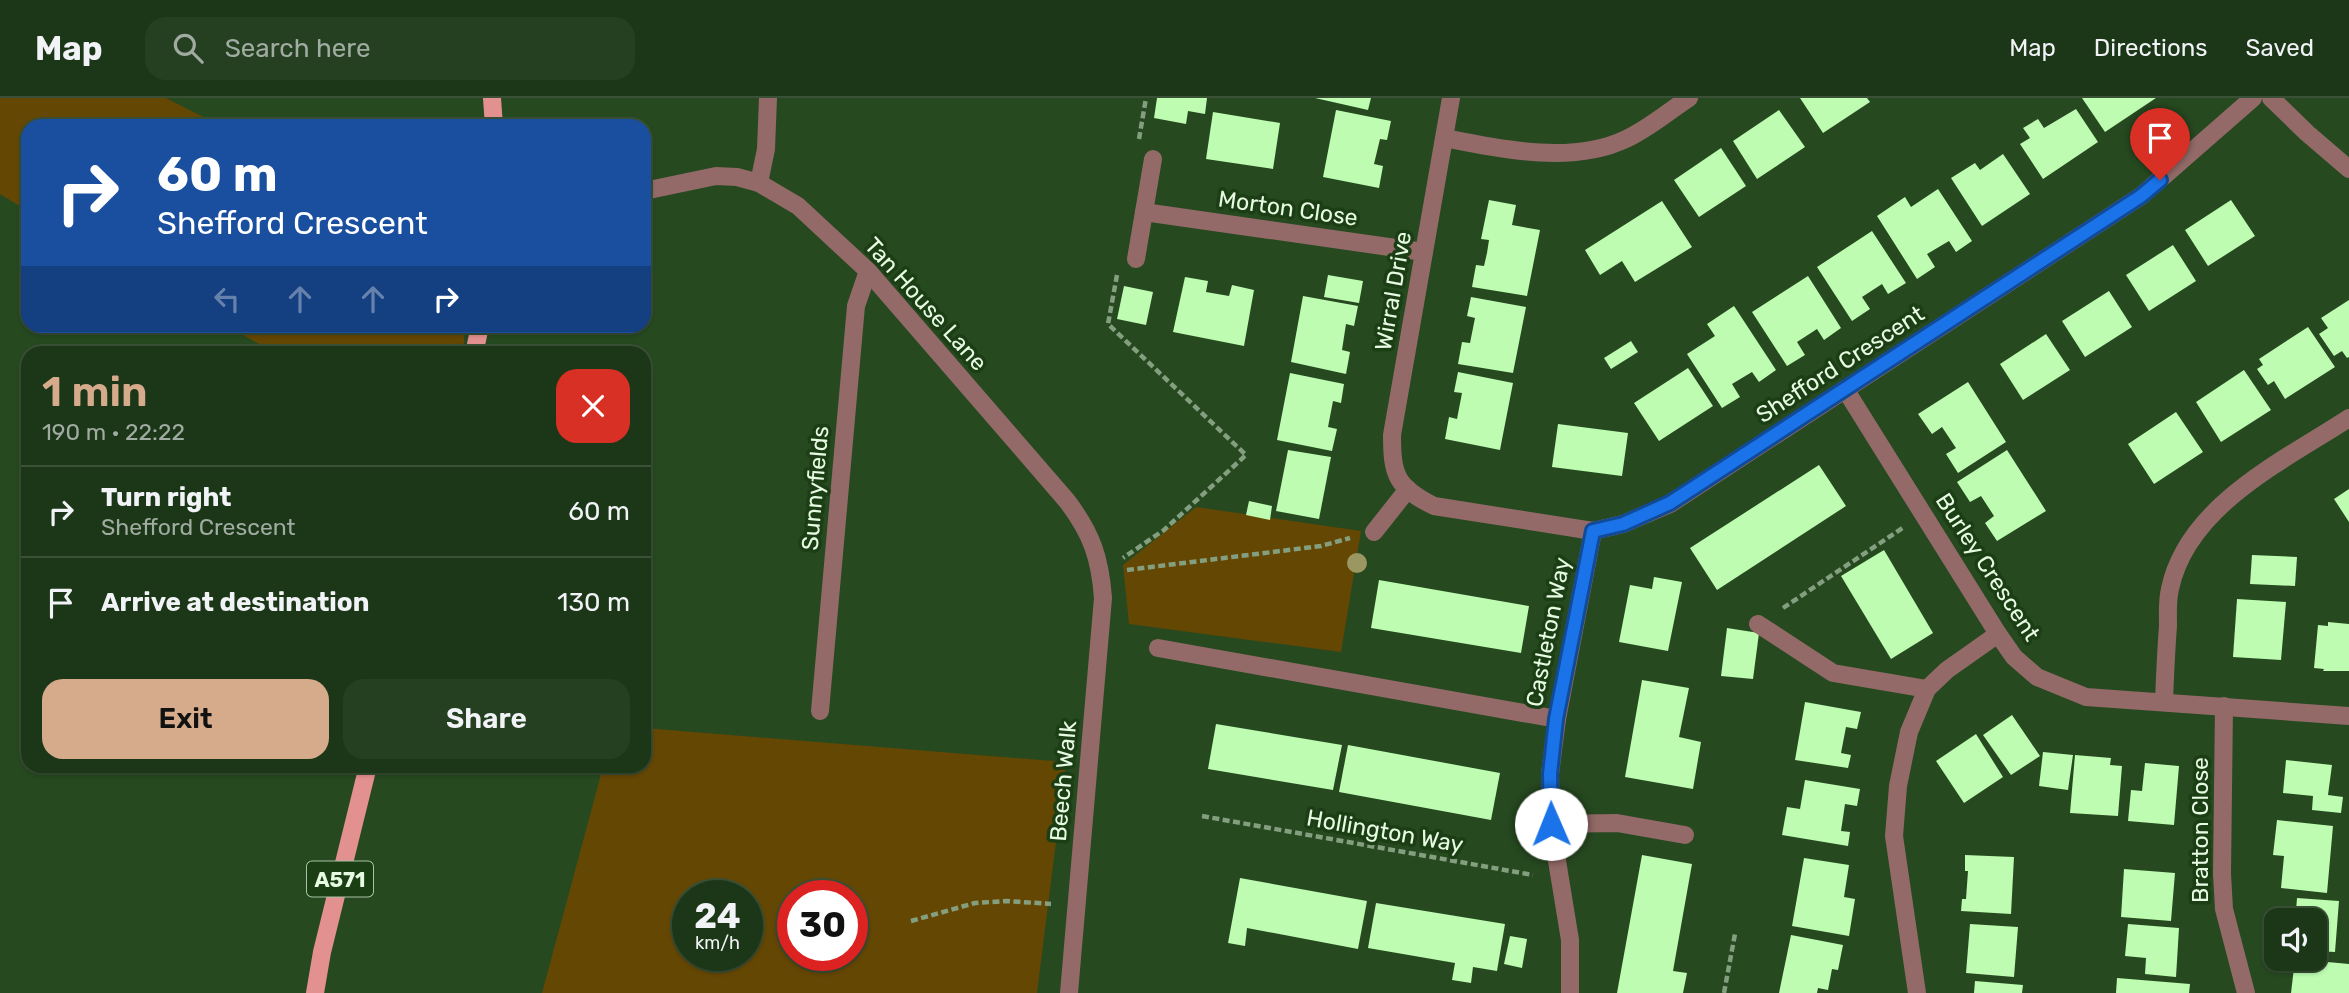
<!DOCTYPE html>
<meta charset="utf-8">
<style>
:root{--surface:#1c3718;--page:#253f21;--text:#f1f3f6;--muted:#a0aca2;--line:#3a5137;--accent:#d6ab8b}
body{margin:0;font-family:Rubik,sans-serif;background:var(--page);color:var(--text);height:100vh;display:flex;flex-direction:column;font-size:26px;white-space:nowrap}
*{box-sizing:border-box;margin:0}
p{font-size:23px;color:var(--muted)}
.icon{flex:none;width:38px;height:38px;fill:none;stroke:currentColor;stroke-width:2;stroke-linecap:round;stroke-linejoin:round}
.map{position:relative;flex:1;overflow:hidden}
.panel{position:absolute;left:21px;top:248px;width:630px;height:427px;display:flex;flex-direction:column;background:var(--surface);border-radius:21px;box-shadow:0 2px 5px #0004,0 0 0 2px var(--line)}
.panel>*{flex:none}
.top-card{position:absolute;left:21px;top:21px;width:630px;height:214px;border-radius:21px;box-shadow:0 2px 5px #0004,0 0 0 2px var(--line);background:#1a4fa0;color:#fff;overflow:hidden}
.buttons{position:absolute;left:2264px;top:810px;display:grid;gap:14px}
.buttons a{display:grid;place-items:center;width:63px;height:63px;border-radius:14px;background:var(--surface);box-shadow:0 2px 5px #0004,0 0 0 2px var(--line);font-size:35px}
.speed{position:absolute;left:672px;top:782px;display:flex;gap:14px;font-size:35px;font-weight:700;text-align:center}
.speed>*{display:grid;place-content:center;width:91px;height:91px;border-radius:50%;background:var(--surface);box-shadow:0 2px 5px #0004,0 0 0 2px var(--line);line-height:1}
.speed small{font-size:18px;font-weight:400}
.speed .limit{border:10px solid #d22;background:#fff;color:#111}
.pin{position:absolute;display:grid;place-items:center;width:60px;height:60px;color:#fff;margin:-72px -30px;border-radius:50% 50% 50% 0;rotate:-45deg;box-shadow:0 0 7px #0007}
.pin .icon{rotate:45deg}
.me{position:absolute;width:77px;margin:-38px;rotate:359deg;stroke-linejoin:round;filter:drop-shadow(0 0 5px #0008)}
.turn{display:flex;align-items:center;gap:24px;height:147px;padding:0 21px;font-size:32px}
.turn .icon{width:91px;height:91px;stroke-width:2.5}
.turn b{display:block;font-size:49px;line-height:60px}
.lanes{display:flex;align-items:center;height:66px;padding:0 21px;background:#0003;justify-content:center;gap:35px;direction:ltr}
.lanes .off{opacity:.35}
.round{display:grid;place-items:center;flex:none;width:74px;height:74px;border-radius:21px;background:var(--page)}
.headline{display:flex;align-items:center;justify-content:space-between;height:119px;padding:0 21px}
h1{font-size:42px;font-weight:600;line-height:52px;color:var(--accent)}
.primary-button{display:flex;gap:14px;margin-top:auto;padding:14px 21px}
.primary-button a{flex:1;height:80px;border-radius:21px;background:var(--accent);color:#111;font-size:28px;font-weight:600;line-height:80px;text-align:center}
.primary-button a+a{background:var(--page);color:var(--text)}
ul{padding:0;list-style:none}
li{display:flex;align-items:center;gap:21px;height:91px;padding:0 21px;border-top:2px solid var(--line)}
li div{flex:1}
li b{display:block;font-size:26px}
li em{font-style:normal}
header{display:flex;align-items:center;gap:42px;box-sizing:border-box;height:98px;padding:0 35px;background:var(--surface);border-bottom:2px solid var(--line)}
header strong{font-size:33px}
nav{display:flex;gap:38px;margin-inline-start:auto;font-size:24px}
.search{width:490px;height:63px;background:var(--page);display:flex;align-items:center;gap:18px;box-sizing:border-box;padding:0 24px;border-radius:21px;color:var(--muted);font-size:26px}
.map>svg:first-child{display:block}
</style>
<header>
<strong>Map</strong>
<div class="search"><svg class="icon" aria-label="search" viewBox="0 0 24 24"><circle cx="10" cy="10" r="6"/><path d="M15 15l6 6"/></svg>Search here</div>
<nav><a>Map</a><a>Directions</a><a>Saved</a></nav>
</header>
<div class="map">
<svg width="2349" height="895" viewBox="0 0 2349 895">
<rect width="100%" height="100%" fill="#264920"/>
<g fill="#654704" fill-rule="evenodd">
<path d="M0 0H166L221 28H28V113L0 96Z"/>
<path d="M227 228H465L463 256 275 255Z"/>
<path d="M1196 409 1361 433 1341 554 1129 526 1123 467Z"/>
<path d="M644 630 1066 664 1037 895H542L603 669 644 668ZM688 798H747V858H688ZM793 798H852V858H793Z"/>
</g>
<g fill="#bdfcb1">
<path d="M1157 0H1207L1205 16 1188 13 1186 26 1154 20Z"/>
<path d="M1315 0H1371L1368 12Z"/>
<path d="M1800 0H1867L1870 4 1823 35Z"/>
<path d="M2082 0H2156L2105 34Z"/>
<path d="M2076 11 2098 44 2043 81 2020 46 2030 40 2023 30 2038 21 2044 30Z"/>
<path d="M1336 12 1391 23 1387 42 1380 41 1374 66 1383 68 1379 90 1323 79Z"/>
<path d="M1779 12 1805 49 1757 81 1733 43Z"/>
<path d="M1213 14 1280 25 1273 71 1206 61Z"/>
<path d="M1721 50 1746 88 1699 119 1674 82Z"/>
<path d="M2003 56 2030 96 1982 128 1951 80 1975 65 1980 72Z"/>
<path d="M1938 91 1972 143 1956 154 1949 143 1927 156 1935 169 1917 181 1877 118 1905 99 1911 109Z"/>
<path d="M1489 102 1516 107 1512 127 1540 132 1527 198 1472 189 1476 167 1484 168 1487 155 1489 142 1481 141Z"/>
<path d="M2231 102 2255 138 2208 168 2185 132Z"/>
<path d="M1662 103 1692 149 1635 184 1622 163 1600 177 1585 152Z"/>
<path d="M1872 133 1906 185 1888 196 1882 186 1862 199 1870 211 1852 223 1817 169Z"/>
<path d="M2173 147 2196 183 2149 213 2126 177Z"/>
<path d="M1328 177 1363 183 1359 205 1324 199Z"/>
<path d="M1808 178 1841 230 1824 242 1817 231 1797 244 1805 257 1787 268 1752 214Z"/>
<path d="M1185 179 1208 183 1206 194 1229 198 1232 187 1254 192 1244 248 1173 234Z"/>
<path d="M1124 188 1153 194 1146 227 1117 221Z"/>
<path d="M2109 193 2132 229 2085 259 2062 223Z"/>
<path d="M1303 198 1358 208 1354 228 1346 226 1342 252 1350 254 1346 276 1291 264Z"/>
<path d="M1471 199 1526 209 1513 275 1458 266 1462 244 1470 245 1475 220 1467 218Z"/>
<path d="M2349 202V259L2347 260 2342 253 2334 258 2319 236 2328 230 2321 220Z"/>
<path d="M1734 208 1776 272 1759 284 1752 274 1732 286 1740 299 1722 310 1687 256 1715 238 1707 226Z"/>
<path d="M2308 229 2335 269 2285 301 2274 283 2268 287 2257 271 2263 267 2259 261Z"/>
<path d="M2046 236 2070 272 2023 302 2000 266Z"/>
<path d="M1631 243 1638 254 1611 271 1604 260Z"/>
<path d="M1688 270 1713 308 1659 343 1634 305Z"/>
<path d="M2244 272 2271 312 2221 344 2196 304Z"/>
<path d="M1458 274 1513 285 1500 352 1445 341 1449 319 1457 321 1462 295 1454 294Z"/>
<path d="M1290 275 1344 286 1341 305 1333 303 1328 329 1337 331 1332 353 1277 342Z"/>
<path d="M1968 284 2006 344 1958 375 1946 356 1956 350 1942 329 1932 336 1918 316Z"/>
<path d="M2176 314 2203 354 2154 386 2128 346Z"/>
<path d="M1558 326 1628 335 1622 378 1552 369Z"/>
<path d="M1288 352 1331 359 1319 421 1276 413Z"/>
<path d="M2007 352 2046 413 1997 443 1985 425 1994 418 1981 398 1970 404 1957 384Z"/>
<path d="M1819 367 1846 408 1717 492 1690 450Z"/>
<path d="M2349 391V424L2334 401Z"/>
<path d="M1249 403 1272 408 1270 422 1246 417Z"/>
<path d="M1884 452 1933 535 1891 561 1841 478Z"/>
<path d="M2252 457 2297 459 2295 488 2250 486Z"/>
<path d="M1654 479 1682 484 1668 553 1619 544 1630 487 1652 491Z"/>
<path d="M1379 482 1529 508 1521 555 1371 530Z"/>
<path d="M2237 501 2286 504 2281 562 2233 559Z"/>
<path d="M2328 524 2349 526V573H2323L2324 571 2314 570 2318 527 2328 528Z"/>
<path d="M1727 530 1759 535 1753 581 1721 578Z"/>
<path d="M1642 582 1689 590 1679 639 1701 644 1693 691 1625 679Z"/>
<path d="M1805 604 1861 614 1857 631 1846 629 1841 655 1851 657 1848 670 1795 662Z"/>
<path d="M2012 617 2040 658 2011 677 1983 637Z"/>
<path d="M1216 626 1342 647 1333 692 1208 671Z"/>
<path d="M1976 636 2003 679 1964 705 1936 663Z"/>
<path d="M1348 647 1500 675 1491 722 1339 694Z"/>
<path d="M2043 654 2073 657 2068 692 2039 688Z"/>
<path d="M2075 657 2111 660 2110 667 2122 668 2118 718 2070 715Z"/>
<path d="M2286 662 2332 667 2328 697 2343 699 2341 715 2312 712 2313 698 2283 695Z"/>
<path d="M2145 665 2179 668 2174 727 2128 723 2131 692 2142 693Z"/>
<path d="M1805 682 1860 691 1857 708 1845 706 1841 733 1850 734 1848 748 1782 737 1787 709 1800 711Z"/>
<path d="M2277 722 2333 728 2327 795 2281 790 2284 758 2273 757Z"/>
<path d="M1642 757 1692 766 1673 873 1687 875 1683 895H1617Z"/>
<path d="M1965 757 2014 759 2011 816 1961 813 1962 801H1966L1968 773H1965Z"/>
<path d="M1804 760 1849 767 1844 799 1855 801 1849 838 1792 828Z"/>
<path d="M2124 771 2175 775 2171 823 2121 819Z"/>
<path d="M1240 780 1367 803 1358 851 1247 830 1245 848 1228 845Z"/>
<path d="M2297 800 2339 803 2335 854 2315 853V822H2289L2290 813H2296Z"/>
<path d="M1376 805 1505 826 1497 873 1473 869 1471 885 1452 882 1455 865 1368 850Z"/>
<path d="M1970 826 2018 829 2014 879 1966 875Z"/>
<path d="M2128 826 2179 830 2176 879 2145 876 2146 860 2125 858Z"/>
<path d="M1791 837 1843 847 1838 872 1832 871 1828 892 1818 890 1817 895H1779Z"/>
<path d="M1510 838 1527 841 1522 870 1504 866Z"/>
<path d="M2295 861 2349 866V895H2291Z"/>
<path d="M2117 880 2190 886 2189 895H2116Z"/>
<path d="M1975 883 2023 887 2022 895H1974Z"/>
</g>
<g fill="none" stroke-linecap="round" stroke-linejoin="round">
<g stroke="#849f7f" stroke-width="4.5" stroke-dasharray="7 3.5" stroke-linecap="butt">
<path d="M1139 41 1146 0"/>
<path d="M1117 177 1108 226 1246 357 1164 432 1123 460"/>
<path d="M1127 472 1321 448 1350 440"/>
<path d="M1783 510 1904 429"/>
<path d="M1202 718 1533 777"/>
<path d="M911 823 975 805 1007 803 1051 806"/>
<path d="M1724 895 1735 836"/>
</g>
<g stroke="#936a68" stroke-width="18">
<path d="M1451 0 1392 337C1392 377 1396 389 1434 408L1593 433 1623 426 1670 406 2141 98 2253 0"/>
<path d="M2271 0 2307 35 2349 71"/>
<path d="M1445 40C1500 51 1572 67 1626 41 1648 31 1669 13 1689 0"/>
<path d="M759 85 766 51 768 0"/>
<path d="M644 93 716 78 737 79 759 85 798 108 868 173 1067 403C1092 436 1100 460 1103 500L1069 895"/>
<path d="M1144 114 1424 154"/>
<path d="M1136 161 1153 61"/>
<path d="M1845 291 1998 536 2014 559 2037 579 2086 599 2349 618"/>
<path d="M1374 434 1408 391"/>
<path d="M1758 526 1833 575 1927 591"/>
<path d="M1158 550 1557 621"/>
<path d="M2164 603C2165 578 2166 553 2168 528 2168 516 2167 503 2170 491 2187 408 2283 363 2349 320"/>
<path d="M2224 608 2222 776 2224 811 2246 895"/>
<path d="M820 613 856 208 868 173"/>
<path d="M1551 726 1617 725 1685 737"/>
<path d="M1570 895V842L1551 726 1550 676 1557 621 1593 433"/>
<path d="M1917 895 1894 738 1898 688 1909 634 1927 591 1947 572 1998 536"/>
</g>
<g stroke="#e39190" stroke-width="18">
<path d="M492 0 494 28"/>
<path d="M474 256 480 228"/>
<path d="M315 895 322 854 368 668"/>
</g>
</g>
<circle fill="#9b9763" cx="1357" cy="465" r="10"/>
<g fill="none" stroke-linecap="round" stroke-linejoin="round">
<g stroke="#114b97" stroke-width="18">
<path id="route" d="M1551 726 1550 676 1556 621 1593 433 1623 426 1670 405 2141 98 2160 82"/>
</g>
<use href="#route" stroke="#1a73e8" stroke-width="12"/>
</g>
<g text-anchor="middle" dominant-baseline="central" stroke-width="7" stroke-linejoin="round" paint-order="stroke">
<rect fill="#1c3e15" stroke="#aac2a5" stroke-width="2" x="307" y="763.5" width="66" height="35" rx="5"/>
<g font-size="21" font-weight="bold" fill="#e7fbe3">
<text x="340" y="781">A571</text>
</g>
<g font-size="23" fill="#e7fbe3" stroke="#1c3e15">
<text transform="translate(1288 110) rotate(8)">Morton Close</text>
<text transform="translate(1393 193) rotate(-80)">Wirral Drive</text>
<text transform="translate(926 206) rotate(48)">Tan House Lane</text>
<text transform="translate(1840 266) rotate(-33)">Shefford Crescent</text>
<text transform="translate(815 390) rotate(-85)">Sunnyfields</text>
<text transform="translate(1988 469) rotate(57)">Burley Crescent</text>
<text transform="translate(1548 534) rotate(-79)">Castleton Way</text>
<text transform="translate(1063 683) rotate(-85)">Beech Walk</text>
<text transform="translate(2200 732) rotate(-90)">Bratton Close</text>
<text transform="translate(1385 733) rotate(10)">Hollington Way</text>
</g>
</g>
</svg>
<div class="buttons">
<a><svg class="icon" aria-label="sound" viewBox="0 0 24 24"><path d="M4 9h4l5-4v14l-5-4H4zM17 9q2 3 0 6"/></svg></a>
</div>
<div class="speed"><div>24<small>km/h</small></div><div class="limit">30</div></div>
<div class="pin" style="left:2160px;top:82px;background:#d93025"><svg class="icon" aria-label="arrive" viewBox="0 0 24 24"><path d="M6 21V4h12l-3 4 3 4H6"/></svg></div>
<svg class="me" style="left:1551px;top:726px" viewBox="-20 -20 40 40"><circle r="19" fill="#fff"/><path d="M0-13L10 11 0 6-10 11z" fill="#1a73e8"/></svg>
<div class="top-card">
<div class="turn"><svg class="icon" aria-label="right" viewBox="0 0 24 24"><path d="M7 20v-9h11M14 6l5 5-5 5"/></svg><div><b>60 m</b>Shefford Crescent</div></div>
<div class="lanes"><svg class="icon off" aria-label="left" viewBox="0 0 24 24"><path d="M17 20v-9H6M10 6l-5 5 5 5"/></svg><svg class="icon off" aria-label="ahead" viewBox="0 0 24 24"><path d="M12 20V5M6 11l6-6 6 6"/></svg><svg class="icon off" aria-label="ahead" viewBox="0 0 24 24"><path d="M12 20V5M6 11l6-6 6 6"/></svg><svg class="icon" aria-label="right" viewBox="0 0 24 24"><path d="M7 20v-9h11M14 6l5 5-5 5"/></svg></div>
</div>
<section class="panel">
<div class="headline"><div><h1>1 min</h1><p>190 m · 22:22</p></div><a class="round" style="background:#d93025;color:#fff"><svg class="icon" aria-label="close" viewBox="0 0 24 24"><path d="M6 6l12 12M18 6L6 18"/></svg></a></div>
<ul>
<li><svg class="icon" aria-label="right" viewBox="0 0 24 24"><path d="M7 20v-9h11M14 6l5 5-5 5"/></svg><div><b>Turn right</b><p>Shefford Crescent</p></div><em>60 m</em></li>
<li><svg class="icon" aria-label="arrive" viewBox="0 0 24 24"><path d="M6 21V4h12l-3 4 3 4H6"/></svg><div><b>Arrive at destination</b></div><em>130 m</em></li>
</ul>
<div class="primary-button"><a>Exit</a><a>Share</a></div>
</section>
</div>
